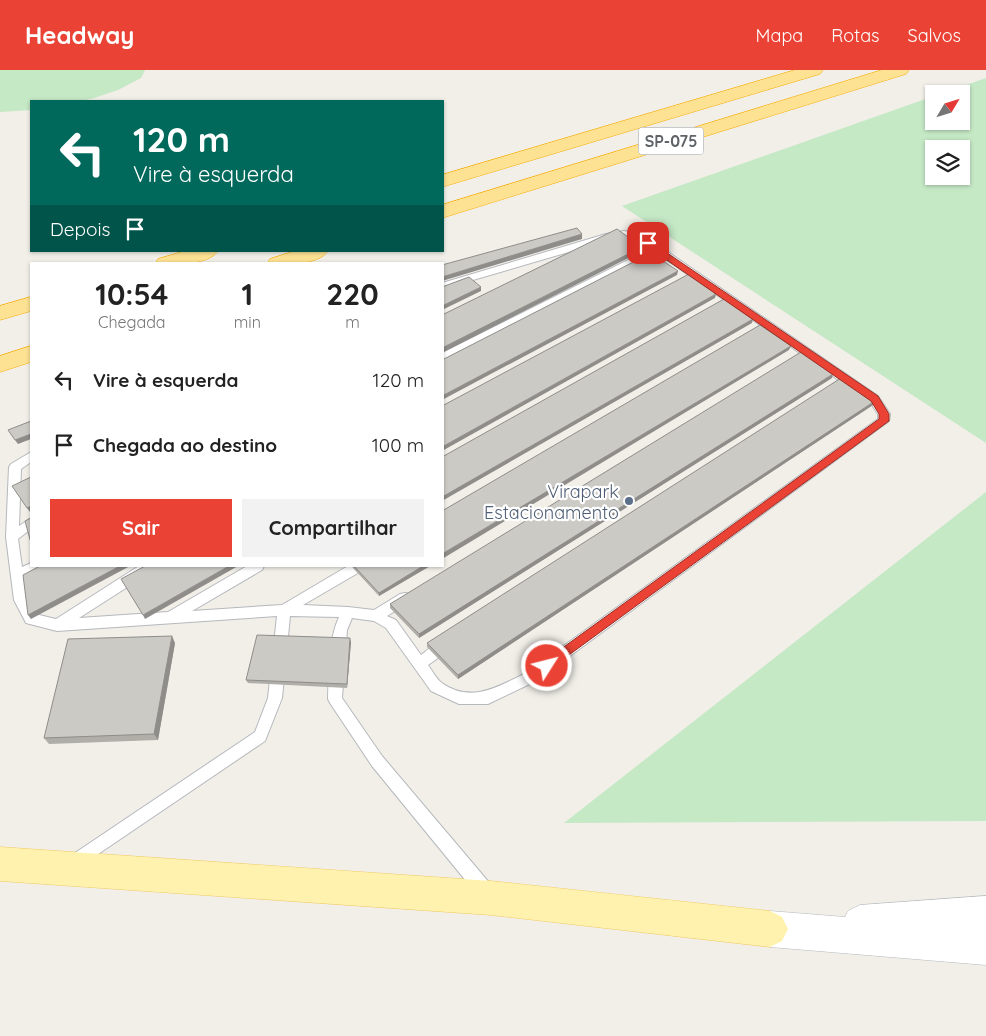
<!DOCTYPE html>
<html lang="pt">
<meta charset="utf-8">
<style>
:root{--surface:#fff;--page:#f2f2f2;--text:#222;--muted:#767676;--accent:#ea4335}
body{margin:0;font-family:Quicksand,sans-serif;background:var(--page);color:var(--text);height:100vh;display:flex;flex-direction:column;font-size:19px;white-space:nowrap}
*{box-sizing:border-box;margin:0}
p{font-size:16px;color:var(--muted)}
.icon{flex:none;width:28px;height:28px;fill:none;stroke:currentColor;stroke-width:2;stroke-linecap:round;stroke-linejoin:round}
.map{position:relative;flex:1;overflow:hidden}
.drawer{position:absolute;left:30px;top:192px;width:414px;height:305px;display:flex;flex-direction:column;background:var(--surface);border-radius:0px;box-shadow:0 1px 4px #0004}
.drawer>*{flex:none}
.top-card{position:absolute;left:30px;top:30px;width:414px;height:152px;border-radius:0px;box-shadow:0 1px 4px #0004;background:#00695c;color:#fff;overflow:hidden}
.needle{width:32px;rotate:52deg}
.controls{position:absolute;left:925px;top:15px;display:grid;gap:10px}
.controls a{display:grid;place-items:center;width:45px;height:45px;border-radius:0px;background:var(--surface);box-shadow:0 1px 4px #0004;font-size:25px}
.pin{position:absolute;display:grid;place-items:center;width:42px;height:42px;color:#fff;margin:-21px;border-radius:10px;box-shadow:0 2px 8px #0006}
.me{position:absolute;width:55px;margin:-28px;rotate:54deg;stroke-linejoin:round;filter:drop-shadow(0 0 4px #0008)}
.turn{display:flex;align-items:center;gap:18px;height:105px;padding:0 20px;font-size:22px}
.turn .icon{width:65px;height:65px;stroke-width:2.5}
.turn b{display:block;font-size:35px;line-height:42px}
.then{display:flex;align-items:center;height:48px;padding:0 20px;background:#0003;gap:10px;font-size:19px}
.eta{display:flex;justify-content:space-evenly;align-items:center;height:85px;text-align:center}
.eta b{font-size:30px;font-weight:700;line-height:35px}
.button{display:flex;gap:10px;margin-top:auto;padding:10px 20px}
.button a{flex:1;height:58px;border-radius:0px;background:var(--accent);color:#fff;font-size:20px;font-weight:700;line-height:58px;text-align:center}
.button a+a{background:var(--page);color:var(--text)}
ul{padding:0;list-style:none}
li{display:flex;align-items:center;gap:15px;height:65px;padding:0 20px}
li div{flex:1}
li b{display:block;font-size:19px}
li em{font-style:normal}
header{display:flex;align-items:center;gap:30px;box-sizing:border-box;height:70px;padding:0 25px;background:var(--accent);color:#fff}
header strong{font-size:24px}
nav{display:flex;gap:28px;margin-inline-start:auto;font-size:18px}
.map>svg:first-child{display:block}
</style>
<header>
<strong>Headway</strong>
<nav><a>Mapa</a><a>Rotas</a><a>Salvos</a></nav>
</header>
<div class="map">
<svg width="986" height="966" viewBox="0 0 986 966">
<rect width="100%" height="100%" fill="#f1efe8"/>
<g fill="#c5e8c5" fill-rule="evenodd">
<path d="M0 0H145L141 8 118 20 91 29 80 31H31V40L0 42Z"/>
<path d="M986 8V373L622 136 934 26V51H961V24H941ZM934 79H961V106H934Z"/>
<path d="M986 422V751L564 753Z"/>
</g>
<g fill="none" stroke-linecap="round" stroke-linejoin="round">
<g stroke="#b5b8bc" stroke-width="2">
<path id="lane" d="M624 161 643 165 878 326 890 344 889 351 536 611 488 634H459L431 621 386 558 374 551 352 548 347 560 342 628 382 686 492 816 494 822 492 828 486 830 480 828 372 696 330 633 328 629C329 602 328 572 339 547L290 546 282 628 265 671 79 797 74 800 69 797 66 792 69 787 255 662 268 628 277 546 57 561 26 553 14 530 6 467 9 397 11 394 31 382V392L21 399 19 456 31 448V459L18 469 22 497 31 493V496H42L40 500 24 509 26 529 35 544 56 549 139 496H156L154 500 79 548 168 542 247 496H264L262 500 192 541 282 535 348 496H365L363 500 303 535 348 537 374 540 400 524 405 523 410 524 411 528 410 532 387 546 396 550 421 585C429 579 441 567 451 571L453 575 451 579 428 595C432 600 436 609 442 613 471 634 499 616 526 603L878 349V344L870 332 657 183 442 291V283L650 179 637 169 620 167 442 219V213L606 164Z"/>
</g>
<g stroke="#b6babf" stroke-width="1">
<path id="secondary" d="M986 826V895L770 877 758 871 752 859 758 847 770 841 845 847 848 841 860 835Z"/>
</g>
<g stroke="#f2c960" stroke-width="1">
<path id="primary" d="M0 777 491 811 770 841 782 847 788 859 782 871 770 877 491 845 0 811Z"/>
</g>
<g stroke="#f9ab00" stroke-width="1">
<g id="highway">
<path d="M795 0H823L820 4 442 117V105Z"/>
<path d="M882 0H909L906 4 442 148V135Z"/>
<path d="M185 181H218C208 196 172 194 155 194L158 189Z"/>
<path d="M295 181H328C318 196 284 194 267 194L270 189Z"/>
<path d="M31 227V241L0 250V236Z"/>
<path d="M31 276V292L0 302V286Z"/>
</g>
</g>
<use href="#lane" fill="#fff" fill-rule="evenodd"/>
<use href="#secondary" fill="#fff" fill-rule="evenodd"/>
<use href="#primary" fill="#fff2af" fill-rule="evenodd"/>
<use href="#highway" fill="#fde293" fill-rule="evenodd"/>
</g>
<g fill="#afaea9">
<path d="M832 308 419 568 390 538V534Z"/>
<path d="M873 335 458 609 427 577V573Z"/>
<path d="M352 496H430L379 526 353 498Z"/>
<path d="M351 572 347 618 248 613 246 610Z"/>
<path d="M175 573 158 670 49 674 44 668Z"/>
</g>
<g fill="#8f8d8a">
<path d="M582 164V169L442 211V207Z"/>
<path d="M642 177V181L442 283V278Z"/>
<path d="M678 201 677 205 442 330V326Z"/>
<path d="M481 217V221L442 240V236Z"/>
<path d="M716 224 715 228 442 381V377Z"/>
<path d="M753 249 752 253 442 431V427Z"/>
<path d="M791 276 789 280 442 489V484Z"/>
<path d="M833 304 832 308 419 568V564Z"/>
<path d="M875 331 873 335 458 609V605Z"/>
<path d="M31 364V369L18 374 15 370Z"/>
<path d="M31 436V441L30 442 27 438Z"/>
<path d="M120 496H130L31 549 28 545Z"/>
<path d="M229 496H238L145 549 143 545Z"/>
<path d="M423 496H430L379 526V523Z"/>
<path d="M172 566 175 573 158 670 154 664Z"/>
<path d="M350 568 351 572 347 618V614Z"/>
</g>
<g fill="#cccac5" stroke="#8f8d8a">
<path d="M577 158 582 164 442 207V195Z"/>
<path d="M617 159 642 177 442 278V245Z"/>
<path d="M651 183 678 201 442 326V290Z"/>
<path d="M689 204 716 224 442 377V336Z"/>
<path d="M469 207 481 217 442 236V217Z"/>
<path d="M724 229 753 249 442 427V387Z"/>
<path d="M760 255 791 276 442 484V441Z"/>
<path d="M801 282 833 304 419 564 390 534Z"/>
<path d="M841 308 875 331 458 605 427 573Z"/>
<path d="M31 351V364L15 370 8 360Z"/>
<path d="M31 407V436L27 438 12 416Z"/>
<path d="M31 448V473L25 451Z"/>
<path d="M40 496H120L28 545 23 505Z"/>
<path d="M145 496H229L143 545 121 509Z"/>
<path d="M354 496H423L379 523Z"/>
<path d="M257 565 350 568 347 614 246 610Z"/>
<path d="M172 566 154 664 44 668 68 569Z"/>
</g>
<path fill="#ea4335" stroke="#982c22" d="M648 170 878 326 889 344V351L547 601 543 599 541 596 543 592 879 349V344L871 331 645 175 644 173Z"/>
<circle fill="#5c6f8a" stroke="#fff" stroke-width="2" cx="629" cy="431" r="5"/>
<g text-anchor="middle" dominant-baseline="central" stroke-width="4.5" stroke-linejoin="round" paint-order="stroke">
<rect fill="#fff" stroke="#8f9295" stroke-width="1" x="638.5" y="57.5" width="65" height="27" rx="4"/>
<g font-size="16" font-weight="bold" fill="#5f6368">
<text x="671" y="71">SP-075</text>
</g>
<g font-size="18" fill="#4e5e75" stroke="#fff" text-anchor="end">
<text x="619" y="421">Virapark<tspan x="619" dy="21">Estacionamento</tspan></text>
</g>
</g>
</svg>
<div class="controls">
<a><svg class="needle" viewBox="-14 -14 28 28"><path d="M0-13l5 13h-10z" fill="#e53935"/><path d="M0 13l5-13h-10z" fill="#767676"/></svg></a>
<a><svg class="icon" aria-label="layers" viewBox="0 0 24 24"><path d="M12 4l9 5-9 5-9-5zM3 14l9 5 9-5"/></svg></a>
</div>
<div class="pin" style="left:648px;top:173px;background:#d93025"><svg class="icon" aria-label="arrive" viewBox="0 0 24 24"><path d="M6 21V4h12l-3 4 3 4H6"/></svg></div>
<svg class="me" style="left:547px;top:596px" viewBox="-20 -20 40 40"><circle r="17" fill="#ea4335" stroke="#fff" stroke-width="3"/><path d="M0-11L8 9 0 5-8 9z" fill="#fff"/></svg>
<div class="top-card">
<div class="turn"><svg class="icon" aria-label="left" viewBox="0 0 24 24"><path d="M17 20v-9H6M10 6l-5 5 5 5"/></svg><div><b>120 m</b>Vire à esquerda</div></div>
<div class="then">Depois<svg class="icon" aria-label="arrive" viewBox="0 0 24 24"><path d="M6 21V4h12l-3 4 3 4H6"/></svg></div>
</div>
<section class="drawer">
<div class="eta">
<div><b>10:54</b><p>Chegada</p></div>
<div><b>1</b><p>min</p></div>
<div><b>220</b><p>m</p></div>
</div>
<ul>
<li><svg class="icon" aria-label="left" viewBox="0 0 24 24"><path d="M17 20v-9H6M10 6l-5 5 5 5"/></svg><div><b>Vire à esquerda</b></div><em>120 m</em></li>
<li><svg class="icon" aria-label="arrive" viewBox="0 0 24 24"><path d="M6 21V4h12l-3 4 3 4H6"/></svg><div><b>Chegada ao destino</b></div><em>100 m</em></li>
</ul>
<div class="button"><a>Sair</a><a>Compartilhar</a></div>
</section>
</div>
